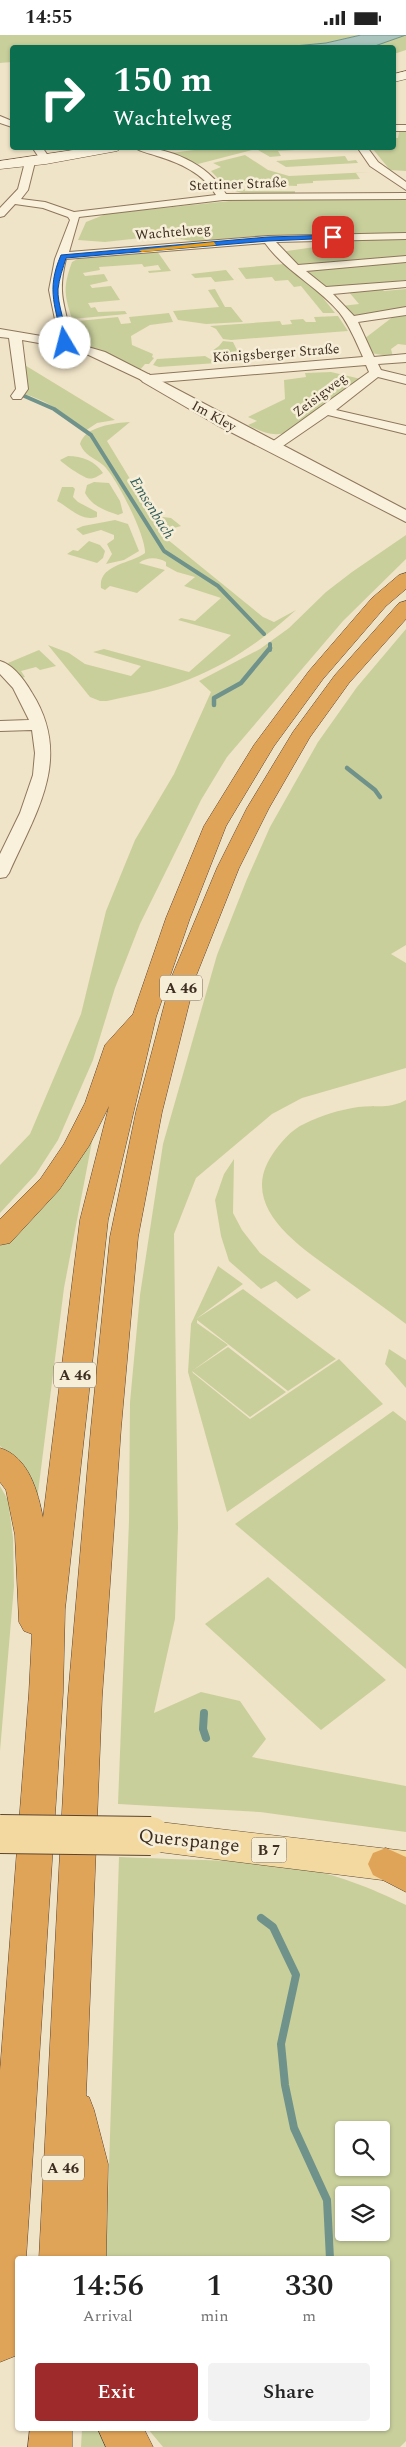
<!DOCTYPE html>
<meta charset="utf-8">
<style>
:root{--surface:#fff;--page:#f2f2f2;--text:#222;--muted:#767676;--accent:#9e2a2b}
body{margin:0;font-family:Spectral,serif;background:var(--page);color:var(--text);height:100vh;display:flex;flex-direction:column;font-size:19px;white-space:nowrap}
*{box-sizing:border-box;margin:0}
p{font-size:16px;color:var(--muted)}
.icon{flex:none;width:28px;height:28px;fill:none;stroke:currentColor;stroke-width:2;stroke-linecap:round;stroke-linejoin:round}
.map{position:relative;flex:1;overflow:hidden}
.details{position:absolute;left:15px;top:2221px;width:375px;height:175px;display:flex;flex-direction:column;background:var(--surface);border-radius:5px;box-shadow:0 1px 4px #0004}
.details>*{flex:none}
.guide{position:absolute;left:10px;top:10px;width:386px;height:105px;border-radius:5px;box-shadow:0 1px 4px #0004;background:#0b6e4f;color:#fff;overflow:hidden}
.buttons{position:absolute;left:335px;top:2086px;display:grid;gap:10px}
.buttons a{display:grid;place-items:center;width:55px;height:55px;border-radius:5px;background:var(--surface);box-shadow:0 1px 4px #0004;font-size:25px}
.pin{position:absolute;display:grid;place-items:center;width:42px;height:42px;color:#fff;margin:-21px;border-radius:10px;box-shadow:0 2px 8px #0006}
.me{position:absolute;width:55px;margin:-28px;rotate:352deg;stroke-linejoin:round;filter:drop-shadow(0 0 4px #0008)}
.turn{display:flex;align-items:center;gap:18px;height:105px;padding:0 20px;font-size:22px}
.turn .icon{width:65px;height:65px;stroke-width:2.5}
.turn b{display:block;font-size:35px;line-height:42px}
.eta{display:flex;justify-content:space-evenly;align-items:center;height:85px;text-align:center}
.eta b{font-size:30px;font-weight:600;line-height:35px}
.button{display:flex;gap:10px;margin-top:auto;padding:10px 20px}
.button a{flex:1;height:58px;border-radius:5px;background:var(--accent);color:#fff;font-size:20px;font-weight:600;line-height:58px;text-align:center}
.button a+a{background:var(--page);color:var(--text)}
.status{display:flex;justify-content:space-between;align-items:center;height:35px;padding:0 25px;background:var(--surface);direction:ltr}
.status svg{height:14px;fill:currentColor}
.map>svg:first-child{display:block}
</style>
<div class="status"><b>14:55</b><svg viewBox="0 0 49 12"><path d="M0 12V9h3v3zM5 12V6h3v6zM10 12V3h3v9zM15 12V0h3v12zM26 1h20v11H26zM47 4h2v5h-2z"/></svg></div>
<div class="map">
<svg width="406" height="2412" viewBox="0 0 406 2412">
<rect width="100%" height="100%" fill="#f0e4c8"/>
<g fill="#c9cf9b" fill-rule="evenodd">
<path d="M0 0H361L326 8 284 12H12V27L0 28Z"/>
<path d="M406 0V15L394 19V12H372Z"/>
<path d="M399 97H406V136L390 135 372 113 394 112V103H398Z"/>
<path d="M209 113H260L198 129 171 118Z"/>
<path d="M267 113V112L329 113 278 116 281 121 270 122 258 115Z"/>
<path d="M245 120 268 135 289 141 371 137 356 138 360 144 313 146V148L297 149V151L237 149 236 153H244L245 156H295V159H245L228 154 211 136 221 132 213 128Z"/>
<path d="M345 121 348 126 356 125 358 128 286 132 276 126Z"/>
<path d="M239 165H406V198L199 207 159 201 105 207 78 205 86 187 106 179Z"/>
<path d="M406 204V221L303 231 293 229 280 217 315 212V206Z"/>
<path d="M157 216 171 236 149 238 148 236 161 235 158 230 144 232 142 229 99 232 100 235 83 238 85 241 104 239 108 246 90 250 92 253 111 251 120 265 88 268 91 273 95 272 98 277 125 276 127 279 72 284C64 259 63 252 72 227L81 222Z"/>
<path d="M406 226V245L331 253 320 251 304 238 308 235Z"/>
<path d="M284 229 316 254 335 278H323L301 251 294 252 288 245 275 246 272 242 246 244 238 233Z"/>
<path d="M226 235 234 245 215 247 211 242 195 243 191 239Z"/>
<path d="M381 253 384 256 406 254V273L351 282 341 271 359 269 348 256Z"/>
<path d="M215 254 225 272H231L243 287 206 289 178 285 173 276 219 272 208 255Z"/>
<path d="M169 278 173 287 150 290 131 301 132 310 153 319 152 322 154 323 149 329H145L140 335 70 302 68 287 118 282 121 289 131 288 129 282Z"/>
<path d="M406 279V310L398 309 391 314 393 322 371 318 364 304 394 281Z"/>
<path d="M338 281 348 296 231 305 223 304 216 294 210 291 280 286 282 290 292 289 290 285 303 284 306 287H316L314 282Z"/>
<path d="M223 306 233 307 238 317 214 320 212 316 219 311Z"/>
<path d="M205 321 217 328 159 332 153 330 157 324Z"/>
<path d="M23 329 115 385 97 388 85 396C68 380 45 364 23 359Z"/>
<path d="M331 337 361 344 288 398C271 401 263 398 248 390L257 386 248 382 285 364 284 345 306 342 305 338Z"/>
<path d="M130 387 107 406 138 457 148 480 171 483 181 491 167 495V504L263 582 274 587 296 575C264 604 230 628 190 644 164 655 134 660 107 666H100L90 662 48 610 69 618 85 629 131 641 141 631 93 617 104 614 189 637 231 600 178 585 181 583 195 586 221 563 184 551 195 542 177 537 166 531V527C157 522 147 522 139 528L165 535 137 558 110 551 105 555 101 553C98 529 131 529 145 518 146 501 116 441 103 430 93 422 85 421 80 409 85 391 115 388 130 387Z"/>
<path d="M68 421C82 421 95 426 103 438 98 441 93 445 87 443 83 442 63 429 60 425Z"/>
<path d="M94 447 109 448 120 466 123 478 118 480C104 475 92 471 85 458L87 450Z"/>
<path d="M62 452H73L75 454 73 462 78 467 97 477V482C82 487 70 473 57 466Z"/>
<path d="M115 485 128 489 139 516 124 525 106 529 112 519 107 509 114 504V500L101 495 83 500 76 494 83 491Z"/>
<path d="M406 500V524L343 586 227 722 201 765 140 889 115 953 93 1025 58 1105 36 1139 0 1178V1130L30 1099 81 979 106 876 135 805 174 739 211 657 199 646 260 614 289 593 326 557 352 537Z"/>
<path d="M89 506 100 510 105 516 103 523 97 528 67 519 73 515 78 516Z"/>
<path d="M406 594V910L391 919 406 928V1033L302 1063 272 1079 196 1143 174 1199 178 1493 175 1584 154 1678 201 1657 240 1666 266 1704 252 1722 406 1751V1797L260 1777 118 1769 129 1486 130 1367 140 1260 163 1109 217 920 247 844 270 792 318 707 357 652Z"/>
<path d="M39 615 56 631 40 635 36 632 21 636 25 642 22 643 8 628Z"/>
<path d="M406 1065V1289C384 1272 361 1256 339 1240 302 1213 237 1173 272 1120 279 1109 292 1094 304 1089 322 1080 339 1075 358 1072 375 1070 391 1074 406 1065Z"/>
<path d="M95 1091 64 1253 36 1473 13 1423 0 1411V1211L16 1198Z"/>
<path d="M234 1124 233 1178 242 1195 260 1218 311 1255 297 1264 276 1246 261 1254 229 1226 221 1201 215 1165 224 1139Z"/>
<path d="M218 1231 243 1249 196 1284 243 1254 336 1324 288 1356 197 1285V1288L228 1310 192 1336 228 1312 286 1357 250 1382 192 1336 193 1338 250 1384 339 1324 383 1369 227 1477 188 1337 191 1289Z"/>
<path d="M389 1314 406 1325V1353L385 1329Z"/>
<path d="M393 1376 406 1386V1634L235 1489Z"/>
<path d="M0 1451 8 1465 13 1503 14 1551 0 1716Z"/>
<path d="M268 1542 386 1645 321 1695 205 1589Z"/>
<path d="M119 1822C179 1825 240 1824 298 1833 335 1838 373 1854 406 1870V2406L400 2412H163L148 2394H388V2224H106ZM344 2095H381V2132H344ZM344 2160H381V2198H344Z"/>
<path d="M82 2394H108L118 2412H81Z"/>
</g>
<path fill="#a9c4bc" stroke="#6f938a" d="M361 0H406L372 12H284L326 8Z"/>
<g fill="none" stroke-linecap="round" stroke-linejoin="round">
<g stroke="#6f938a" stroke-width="4">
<path d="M22 360 54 374 91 400 164 516 218 551 264 599"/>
<path d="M270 609V615"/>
</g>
<g stroke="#6f938a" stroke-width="4.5">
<path d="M214 670V663L241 648 270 613"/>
<path d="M347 733 375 755 380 762"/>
</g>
<g stroke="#6f938a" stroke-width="8">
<path d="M204 1678 203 1694 206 1703"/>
<path d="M261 1883 273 1892 296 1940 281 2009 285 2050 294 2093 327 2165 330 2224"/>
</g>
<g stroke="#8d765c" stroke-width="2">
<g id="minor">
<path d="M0 81 12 86V92L0 88Z"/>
<rect x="394" y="90" width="12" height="6"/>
<path d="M32 112H42L51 125 50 127H42Z"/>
<path d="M134 112C169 112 207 128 226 159L406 158V164L223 165 79 182 69 217 268 201 406 198V204L276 207 298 230 406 221V227L306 236 326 252 406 246V252L333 259 354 281 406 272V280L358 287 374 322 406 319V327L378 329 381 335 406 341V349L378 342 336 375 406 391V399L328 380 277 415 272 416 265 412 369 337 366 330 148 348 78 315 22 305 28 354 21 364H13L11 361 16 354 9 303 0 302V294L59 304 49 255 55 224 70 185 68 182 43 173 15 169 4 181 0 182V173L18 154 25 127 30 124 35 127 28 155 21 164 45 167 74 177 216 160C203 138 180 128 157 121 149 118 140 117 134 112ZM265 208C285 236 317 251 339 277 350 291 356 307 363 322L150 340 105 317 71 307C67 270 56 264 66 224Z"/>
<path d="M357 112H367L378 127 406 147V155L370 131Z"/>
<path d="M0 626C14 630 25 646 32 658 73 723 36 777 9 838L6 842 0 843V819L20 778 33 740 35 718 32 695 0 696V686L29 685 13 653 0 639Z"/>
</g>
</g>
<g stroke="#8d765c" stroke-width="2">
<path id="tertiary" d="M148 339 406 475V487L217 390 143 347 140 344 143 341Z"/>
</g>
<g stroke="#6f573f" stroke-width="1">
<g id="secondary">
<path d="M406 36V44L394 47V39Z"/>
<path d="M93 112H123L117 116 46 129 0 134V126Z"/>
</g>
</g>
<g stroke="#5b4430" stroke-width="1">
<path id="primary" d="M151 1786 406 1816V1848L151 1816 139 1812 133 1801 139 1790Z"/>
</g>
<g stroke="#5b4430" stroke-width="1">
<g id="motorway">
<path d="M406 538V554L386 571 323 644 274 711 226 791 190 883 156 982 108 1185 65 1574 63 1658 26 2224H18V2314L15 2321 0 2327V2036L29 1658 32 1599 24 1596 19 1587 15 1500 6 1455 0 1447V1413C29 1422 38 1457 43 1483L80 1185 109 1071 89 1111 59 1155 10 1208 0 1210V1184L41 1143 64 1109 85 1068 105 1010 133 979 166 883 204 791 254 710 309 636 372 563 399 540Z"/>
<path d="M406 566V584L349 648 310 702 269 773 239 833 196 941 162 1077 138 1202 121 1393 102 1662 86 2061 89 2062 94 2075 108 2129 106 2224H39L68 1662 91 1393 110 1202 136 1077 172 941 217 833 247 773 293 697 335 640 399 568Z"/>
<path d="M386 1813 406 1822V1857L373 1840 368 1829 373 1818Z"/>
<path d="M30 2394H72V2412H28Z"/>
<path d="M98 2394H144L153 2412H106Z"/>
</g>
</g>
<use href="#minor" fill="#faf1dc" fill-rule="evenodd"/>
<use href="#tertiary" fill="#faf1dc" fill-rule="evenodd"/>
<use href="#secondary" fill="#faf1dc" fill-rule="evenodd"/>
<use href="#primary" fill="#f3d9a0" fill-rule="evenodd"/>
<use href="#motorway" fill="#e0a458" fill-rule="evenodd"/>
<g stroke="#5b4430" stroke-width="40" stroke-linecap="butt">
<path id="primary-bridge" d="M0 1799 151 1801"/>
</g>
<use href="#primary-bridge" stroke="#f3d9a0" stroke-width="38"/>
</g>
<path fill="#1a73e8" stroke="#114b97" d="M333 200 335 203 268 206 66 223C63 233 59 244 58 254 57 268 66 292 69 308L65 310 62 308C57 272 45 257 61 220L268 202Z"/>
<path fill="#f59e0b" d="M214 207 216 210 142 217 139 215Z"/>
<g text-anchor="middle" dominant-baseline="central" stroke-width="5" stroke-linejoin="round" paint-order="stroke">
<g font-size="14" fill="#3d2e20" stroke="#f7eed8">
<text transform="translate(238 149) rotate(-2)">Stettiner Straße</text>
<text transform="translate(173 197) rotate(-5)">Wachtelweg</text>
<text transform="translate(276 318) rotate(-4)">Königsberger Straße</text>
<text transform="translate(320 360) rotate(-37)">Zeisigweg</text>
<text transform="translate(214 381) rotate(29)">Im Kley</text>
</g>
<g font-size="15" font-style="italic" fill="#2f5d5a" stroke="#f7eed8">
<text transform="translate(152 473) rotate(58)">Emsenbach</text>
</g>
<g fill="#f7eed8" stroke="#756857" stroke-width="1">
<rect x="160" y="940.5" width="42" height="25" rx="4"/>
<rect x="54" y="1327.5" width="42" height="25" rx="4"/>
<rect x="251.5" y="1802.5" width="35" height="25" rx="4"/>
<rect x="42" y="2120.5" width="42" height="25" rx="4"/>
</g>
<g font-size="15" font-weight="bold" fill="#3d2e20">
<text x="181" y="953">A 46</text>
<text x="75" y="1340">A 46</text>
<text x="269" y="1815">B 7</text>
<text x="63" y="2133">A 46</text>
</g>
<g font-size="19" fill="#3d2e20" stroke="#f7eed8">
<text transform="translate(189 1806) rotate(6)">Querspange</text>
</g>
</g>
</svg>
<div class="buttons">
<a><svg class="icon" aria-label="search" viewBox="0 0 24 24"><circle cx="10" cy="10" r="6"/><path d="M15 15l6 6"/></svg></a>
<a><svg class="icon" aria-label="layers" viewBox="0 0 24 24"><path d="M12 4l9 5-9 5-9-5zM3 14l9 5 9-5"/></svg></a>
</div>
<div class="pin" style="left:333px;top:202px;background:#d93025"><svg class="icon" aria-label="arrive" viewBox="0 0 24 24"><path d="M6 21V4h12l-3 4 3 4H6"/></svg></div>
<svg class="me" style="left:65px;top:308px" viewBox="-20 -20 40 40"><circle r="19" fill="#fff"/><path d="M0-13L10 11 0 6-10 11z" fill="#1a73e8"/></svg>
<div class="guide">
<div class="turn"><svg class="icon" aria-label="right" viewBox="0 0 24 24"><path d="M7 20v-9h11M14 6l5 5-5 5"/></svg><div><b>150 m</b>Wachtelweg</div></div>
</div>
<section class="details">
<div class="eta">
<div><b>14:56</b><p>Arrival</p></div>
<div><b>1</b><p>min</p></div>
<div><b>330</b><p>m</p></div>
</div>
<div class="button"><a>Exit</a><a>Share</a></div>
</section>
</div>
